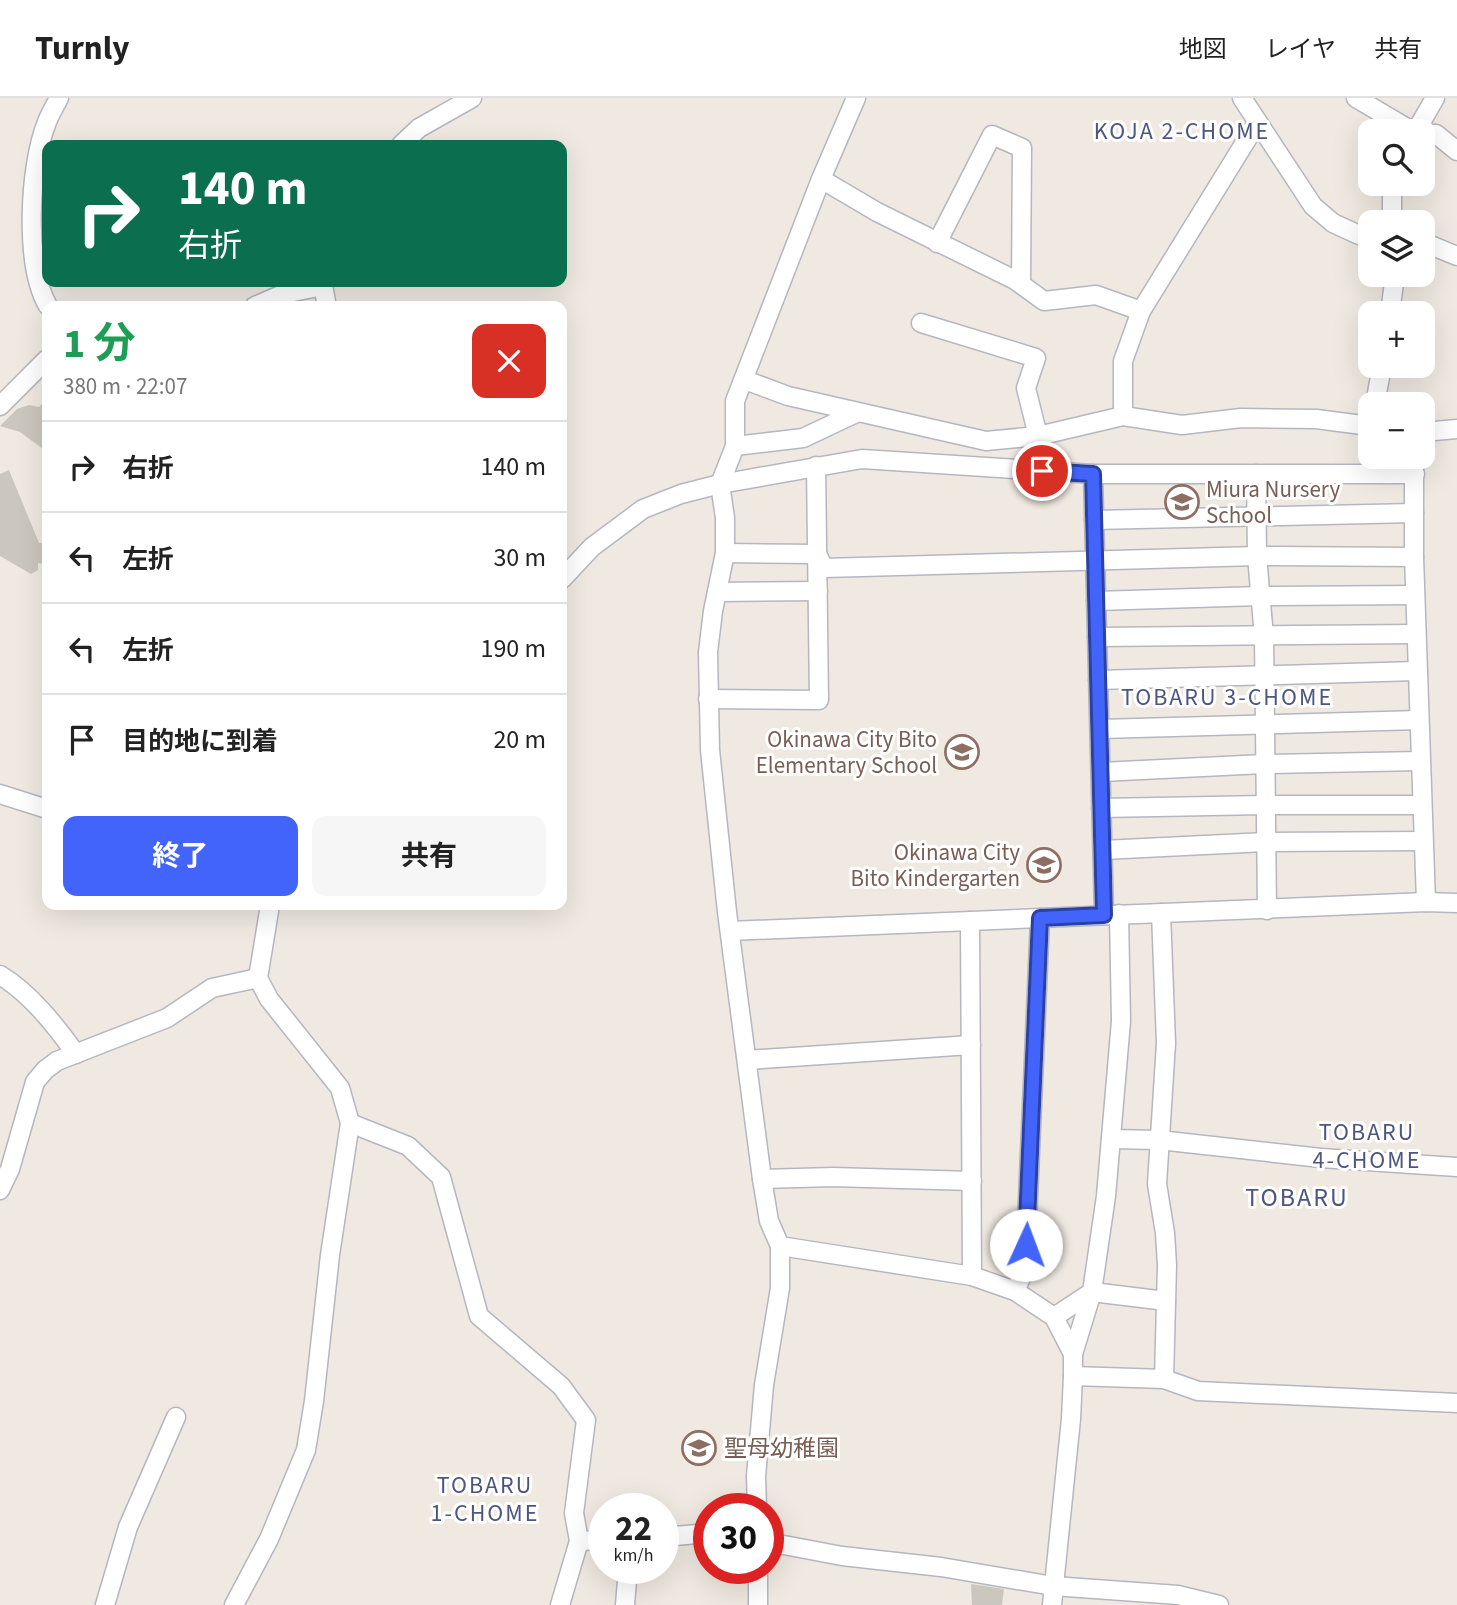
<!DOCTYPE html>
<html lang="ja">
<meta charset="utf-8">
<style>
:root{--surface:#fff;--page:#f6f6f6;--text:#222;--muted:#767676;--line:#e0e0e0;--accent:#4264fb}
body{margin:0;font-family:"Source Sans 3","Noto Sans JP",sans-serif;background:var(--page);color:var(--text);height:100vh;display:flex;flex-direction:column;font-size:26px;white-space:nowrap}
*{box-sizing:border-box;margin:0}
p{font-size:23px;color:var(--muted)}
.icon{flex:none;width:38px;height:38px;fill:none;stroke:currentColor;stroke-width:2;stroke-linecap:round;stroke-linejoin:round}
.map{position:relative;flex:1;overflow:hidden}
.details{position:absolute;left:42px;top:203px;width:525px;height:609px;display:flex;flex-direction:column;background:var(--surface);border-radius:14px;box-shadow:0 7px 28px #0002}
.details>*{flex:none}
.top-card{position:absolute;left:42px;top:42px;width:525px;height:147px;border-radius:14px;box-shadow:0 7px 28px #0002;background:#0b6e4f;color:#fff;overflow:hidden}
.tools{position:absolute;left:1358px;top:21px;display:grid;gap:14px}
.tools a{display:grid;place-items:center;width:77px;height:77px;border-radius:14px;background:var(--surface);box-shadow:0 7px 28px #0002;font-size:35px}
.speed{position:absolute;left:588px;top:1395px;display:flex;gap:14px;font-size:35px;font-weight:700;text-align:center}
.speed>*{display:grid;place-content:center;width:91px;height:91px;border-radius:50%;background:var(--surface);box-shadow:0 7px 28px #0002;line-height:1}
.speed small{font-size:18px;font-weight:400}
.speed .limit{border:10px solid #d22;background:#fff;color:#111}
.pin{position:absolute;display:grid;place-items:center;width:60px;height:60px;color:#fff;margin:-30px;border:4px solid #fff;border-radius:50%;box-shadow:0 2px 7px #0007}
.me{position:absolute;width:77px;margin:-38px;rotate:2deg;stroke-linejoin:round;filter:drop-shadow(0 0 5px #0008)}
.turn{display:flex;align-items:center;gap:24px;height:147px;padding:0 21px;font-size:32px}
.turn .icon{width:91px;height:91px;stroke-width:2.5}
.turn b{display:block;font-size:49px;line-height:60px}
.round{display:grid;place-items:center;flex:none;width:74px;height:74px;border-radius:14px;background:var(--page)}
.summary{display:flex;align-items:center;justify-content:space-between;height:119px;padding:0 21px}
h1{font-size:42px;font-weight:700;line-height:52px;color:#1e9e55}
.action{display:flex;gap:14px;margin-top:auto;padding:14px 21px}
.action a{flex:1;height:80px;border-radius:14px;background:var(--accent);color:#fff;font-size:28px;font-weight:700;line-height:80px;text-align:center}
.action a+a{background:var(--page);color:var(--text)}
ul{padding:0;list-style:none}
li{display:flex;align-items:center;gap:21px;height:91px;padding:0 21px;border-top:2px solid var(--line)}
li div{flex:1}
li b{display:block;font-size:26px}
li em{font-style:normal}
header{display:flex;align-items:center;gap:42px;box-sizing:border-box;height:98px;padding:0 35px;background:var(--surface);border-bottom:2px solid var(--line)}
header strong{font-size:33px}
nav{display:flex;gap:38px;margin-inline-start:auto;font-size:24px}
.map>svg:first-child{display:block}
</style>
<header>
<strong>Turnly</strong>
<nav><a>地図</a><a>レイヤ</a><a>共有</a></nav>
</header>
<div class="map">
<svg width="1457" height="1507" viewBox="0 0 1457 1507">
<rect width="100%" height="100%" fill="#efe9e1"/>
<g fill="#cbc7bf">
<path d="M47 301V354L20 334 0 328 17 311 29 307 39 309Z"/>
<path d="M9 372 39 445H47V466L38 465V472L31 476 0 458V376Z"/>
<path d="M971 1486 1004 1491 1002 1507H972Z"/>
</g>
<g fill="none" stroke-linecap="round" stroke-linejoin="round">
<g stroke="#b4b7c1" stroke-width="21">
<g id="minor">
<path d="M856 0 821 81 735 303V348L720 386 725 420V455L713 513 708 554 710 652 727 814 762 1081 769 1123 780 1148 972 1178 1015 1193 1054 1219 1073 1256V1278L1071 1321 1052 1507"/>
<path d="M1242 0 1313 108 1333 125 1359 137 1370 136"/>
<path d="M1356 0 1412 33"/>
<path d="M1416 33 1435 0"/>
<path d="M1423 36H1436L1457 53"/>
<path d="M401 47 419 30 472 0"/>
<path d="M821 81 877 114 1015 182 1044 203 1096 197 1141 213"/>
<path d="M1392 124V86"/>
<path d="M1423 144 1457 158"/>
<path d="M937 145 992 37 1022 50 1021 186"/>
<path d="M325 184 323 188 327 208"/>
<path d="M48 208C24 167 29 68 47 24 50 16 55 8 59 0"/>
<path d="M255 208 283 196 323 188"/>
<path d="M1390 215 1395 177"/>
<path d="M921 225 1036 260 1026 290 1038 338"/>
<path d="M745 282 788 298 986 343 1038 338 1123 318 1182 327 1241 320 1316 321 1370 328"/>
<path d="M1375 306 1382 268"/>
<path d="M0 308 47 261"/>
<path d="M1123 318V263L1141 213 1257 25"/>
<path d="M1423 334 1457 331"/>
<path d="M735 348 803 340 856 315"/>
<path d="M1414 359V459L1426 804"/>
<path d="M1093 376 1104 817"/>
<path d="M1256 376 1257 458 1264 539 1267 812"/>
<path d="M1094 422 1414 415"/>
<path d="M725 455 817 456 824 470 1257 458 1414 459"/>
<path d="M562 481 592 449 643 411 681 396 720 386 862 361 1093 376H1415"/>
<path d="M717 494 818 493"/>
<path d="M1096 503 1260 498 1415 497"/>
<path d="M1097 539 1416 536"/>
<path d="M1098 582 1417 573"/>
<path d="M708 601 819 602 816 368"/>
<path d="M1100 631 1419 622"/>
<path d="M1101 674 1264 666 1420 663"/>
<path d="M0 696 47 711"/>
<path d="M1101 710 1266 707H1422"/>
<path d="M1103 752 1266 744 1423 743"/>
<path d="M1161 815 1166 945 1157 1086 1165 1135 1167 1167 1164 1281"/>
<path d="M970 823 972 1178"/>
<path d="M730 833 1426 804 1457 805"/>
<path d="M0 877C31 896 55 927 76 956"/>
<path d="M747 962 971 947"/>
<path d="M350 1025 408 1048 441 1079 479 1218 561 1288 586 1322 574 1415 579 1443 560 1507"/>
<path d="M1111 1041 1159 1042 1321 1060 1457 1069"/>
<path d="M762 1081 833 1079 972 1083"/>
<path d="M0 1092 10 1071 35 984 45 972 57 963 167 920 212 890 258 880"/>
<path d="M1015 1193 1025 1171 1040 820"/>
<path d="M1054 1219 1092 1194 1106 1098 1121 923 1119 816"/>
<path d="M1073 1256 1092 1194 1166 1203"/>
<path d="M1073 1278 1164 1281 1198 1293 1457 1305"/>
<path d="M757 1410 756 1378 764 1287 780 1190V1148"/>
<path d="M663 1439 709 1435"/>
<path d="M579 1443 604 1442"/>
<path d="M768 1444 842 1458 941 1469 1053 1488 1178 1497 1219 1507"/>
<path d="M758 1470V1507"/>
<path d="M105 1507 128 1429 176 1319"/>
<path d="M234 1507 269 1441 306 1352 314 1303 330 1157 350 1025 340 990 269 901 258 880 270 807"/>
<path d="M625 1507 628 1470"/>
</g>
</g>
<use href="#minor" stroke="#fff" stroke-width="18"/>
</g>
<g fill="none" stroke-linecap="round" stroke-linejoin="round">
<g stroke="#2b41a3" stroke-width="18">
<path id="route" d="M1026 1147 1040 820 1104 817 1093 376 1042 373"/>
</g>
<use href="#route" stroke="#4264fb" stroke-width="12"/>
</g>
<defs>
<g id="school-ring" transform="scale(1.75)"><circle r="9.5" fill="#fff" stroke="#8d6e63" stroke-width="1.5"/><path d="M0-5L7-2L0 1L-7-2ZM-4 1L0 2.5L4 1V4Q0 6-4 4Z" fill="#8d6e63"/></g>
</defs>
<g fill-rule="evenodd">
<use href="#school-ring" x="1182" y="404"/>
<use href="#school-ring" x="962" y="654"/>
<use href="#school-ring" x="1044" y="767"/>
<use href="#school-ring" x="699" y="1350"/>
</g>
<g text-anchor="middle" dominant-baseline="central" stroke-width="6" stroke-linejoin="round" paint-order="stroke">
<g font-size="23" fill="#785e54" stroke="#fff" text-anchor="start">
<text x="1206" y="391">Miura Nursery<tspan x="1206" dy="26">School</tspan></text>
<text x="937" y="641" text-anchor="end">Okinawa City Bito<tspan x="937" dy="26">Elementary School</tspan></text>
<text x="1020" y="754" text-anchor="end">Okinawa City<tspan x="1020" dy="26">Bito Kindergarten</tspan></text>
<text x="724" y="1350">聖母幼稚園</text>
</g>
<g font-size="24" letter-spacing="2" fill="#4d5680" stroke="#fff">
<text x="1182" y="33">KOJA 2-CHOME</text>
<text x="1227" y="599">TOBARU 3-CHOME</text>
<text x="1367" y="1034">TOBARU<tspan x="1367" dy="28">4-CHOME</tspan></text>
<text x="485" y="1387">TOBARU<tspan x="485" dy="28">1-CHOME</tspan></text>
</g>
<g font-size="26" letter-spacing="2" fill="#4d5680" stroke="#fff">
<text x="1297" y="1099">TOBARU</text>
</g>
</g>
</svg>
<div class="tools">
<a><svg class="icon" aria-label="search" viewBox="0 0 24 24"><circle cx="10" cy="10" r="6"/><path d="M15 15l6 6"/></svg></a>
<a><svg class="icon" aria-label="layers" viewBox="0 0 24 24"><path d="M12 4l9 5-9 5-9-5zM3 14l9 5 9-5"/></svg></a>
<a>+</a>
<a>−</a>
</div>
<div class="speed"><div>22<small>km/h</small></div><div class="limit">30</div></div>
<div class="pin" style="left:1042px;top:373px;background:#d93025"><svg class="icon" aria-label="arrive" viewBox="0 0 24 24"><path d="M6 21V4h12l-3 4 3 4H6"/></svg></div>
<svg class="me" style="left:1026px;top:1147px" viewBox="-20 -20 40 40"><circle r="19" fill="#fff"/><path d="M0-13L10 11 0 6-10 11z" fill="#4264fb"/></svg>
<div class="top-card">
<div class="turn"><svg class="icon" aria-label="right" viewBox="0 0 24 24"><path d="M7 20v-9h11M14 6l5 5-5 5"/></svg><div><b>140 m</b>右折</div></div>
</div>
<section class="details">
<div class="summary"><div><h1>1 分</h1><p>380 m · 22:07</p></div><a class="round" style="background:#d93025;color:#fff"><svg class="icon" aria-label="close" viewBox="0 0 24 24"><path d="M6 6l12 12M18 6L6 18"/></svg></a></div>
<ul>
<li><svg class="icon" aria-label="right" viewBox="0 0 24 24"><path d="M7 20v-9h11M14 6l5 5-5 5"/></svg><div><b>右折</b></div><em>140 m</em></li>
<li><svg class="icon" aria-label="left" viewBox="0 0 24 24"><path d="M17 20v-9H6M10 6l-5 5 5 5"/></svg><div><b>左折</b></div><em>30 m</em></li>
<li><svg class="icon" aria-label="left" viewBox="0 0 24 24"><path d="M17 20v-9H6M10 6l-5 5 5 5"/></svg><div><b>左折</b></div><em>190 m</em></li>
<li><svg class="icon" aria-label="arrive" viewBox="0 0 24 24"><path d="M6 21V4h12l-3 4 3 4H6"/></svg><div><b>目的地に到着</b></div><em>20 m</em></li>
</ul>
<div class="action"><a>終了</a><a>共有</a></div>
</section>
</div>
